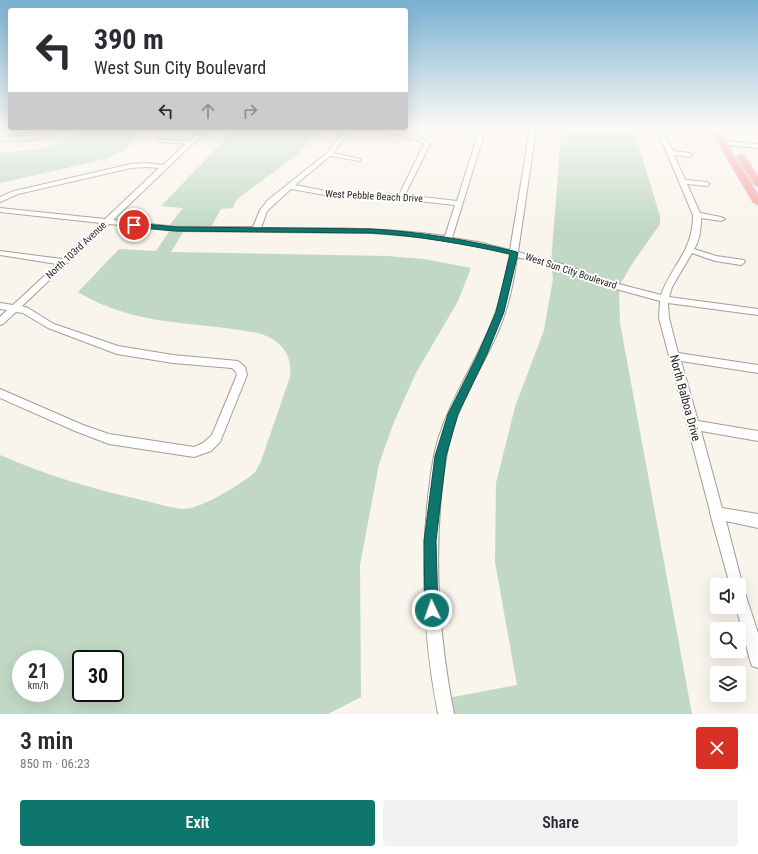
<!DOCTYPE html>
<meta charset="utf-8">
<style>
:root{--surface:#fff;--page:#f2f2f3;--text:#2b2b33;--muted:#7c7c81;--accent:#0f766e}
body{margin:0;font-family:"Roboto Condensed",sans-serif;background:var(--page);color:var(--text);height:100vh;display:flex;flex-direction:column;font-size:15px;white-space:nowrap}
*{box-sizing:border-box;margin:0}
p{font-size:13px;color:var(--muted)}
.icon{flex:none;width:22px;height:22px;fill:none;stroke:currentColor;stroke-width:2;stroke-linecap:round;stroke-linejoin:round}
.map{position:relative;height:714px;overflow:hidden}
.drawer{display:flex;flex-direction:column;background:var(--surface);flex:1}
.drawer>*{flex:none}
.banner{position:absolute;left:8px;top:8px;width:400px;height:122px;border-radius:4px;box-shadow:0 4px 16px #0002;background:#fff;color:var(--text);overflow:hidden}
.tools{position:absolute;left:710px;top:578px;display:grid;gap:8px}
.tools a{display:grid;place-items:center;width:36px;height:36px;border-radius:4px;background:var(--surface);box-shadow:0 4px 16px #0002;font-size:20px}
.speed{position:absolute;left:12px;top:650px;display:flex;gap:8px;font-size:20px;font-weight:700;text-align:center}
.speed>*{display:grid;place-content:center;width:52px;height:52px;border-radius:50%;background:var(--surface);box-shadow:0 4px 16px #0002;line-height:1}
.speed small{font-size:10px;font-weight:400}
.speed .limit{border:2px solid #111;border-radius:6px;background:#fff;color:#111}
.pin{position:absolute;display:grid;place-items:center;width:34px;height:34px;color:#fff;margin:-17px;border:2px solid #fff;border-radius:50%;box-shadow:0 1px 4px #0007}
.me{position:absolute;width:44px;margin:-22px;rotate:357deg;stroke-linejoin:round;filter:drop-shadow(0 0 3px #0008)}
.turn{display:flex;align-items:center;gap:14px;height:84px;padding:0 20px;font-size:18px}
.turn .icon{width:52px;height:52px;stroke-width:2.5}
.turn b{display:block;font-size:28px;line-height:34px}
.lanes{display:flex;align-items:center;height:38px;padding:0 20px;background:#0003;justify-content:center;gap:20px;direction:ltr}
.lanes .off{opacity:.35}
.round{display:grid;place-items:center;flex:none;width:42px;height:42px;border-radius:4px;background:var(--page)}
.overview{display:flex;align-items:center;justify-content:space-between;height:68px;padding:0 20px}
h1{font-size:24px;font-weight:600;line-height:30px}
.cta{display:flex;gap:8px;margin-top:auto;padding:8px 20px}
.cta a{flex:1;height:46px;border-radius:4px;background:var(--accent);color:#fff;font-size:16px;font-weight:600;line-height:46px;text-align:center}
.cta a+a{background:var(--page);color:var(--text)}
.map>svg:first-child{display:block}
</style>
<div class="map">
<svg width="758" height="714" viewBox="0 0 758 714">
<rect width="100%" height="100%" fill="#f9f4ec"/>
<g fill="#c0d8c4" fill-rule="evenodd">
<path d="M78 129H137L127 149 106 159 0 183V152C25 151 61 151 78 129Z"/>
<path d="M235 129H321L297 155 241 196 235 202 233 208 221 209 210 229H185L171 252 387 256 424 259 471 268 458 301 416 373 394 422 379 464 360 565 361 697 328 714H0V455C46 475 93 489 142 500 155 503 170 508 183 509 199 510 244 483 255 472 257 470 258 466 260 464L290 377C293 354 280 339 258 333 195 321 135 327 78 292L119 249 156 251 171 229 167 228 183 208 161 206ZM21 659H55V693H21ZM81 659H115V693H81Z"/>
<path d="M563 129 633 130 636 137 660 216V224L630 267 619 287 620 323 692 714H446L443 699 517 685 495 562 496 483 515 407 544 330 553 279 551 264 561 133Z"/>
</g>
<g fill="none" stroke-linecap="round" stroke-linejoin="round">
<g stroke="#a29e96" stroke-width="2">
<g id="minor">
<path d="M46 129H52L49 136 31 140 0 141V137L31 136 45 134Z"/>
<path d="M201 129H208L113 220 177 227H253L260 210 268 200 327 153 346 129H352L333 153 360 159V161L330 156 295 185 331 192 399 195 424 144 421 141 377 129C391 129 421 134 430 144L405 195 457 201 478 134 475 129H481L484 134 452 238 478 242 510 250 530 129H536L518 252 562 264 611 282 661 295C672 264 693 252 693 215L659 134 655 129 680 130 681 131 678 133H664L673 151 689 153 692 155 689 157 674 155 685 180 707 182 710 184 707 186 687 184 700 213 721 217 725 219 721 221 701 218C701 228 700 240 694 249L716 256 744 260 745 262 741 265 715 261 692 253 672 287 669 297 758 309V315L668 303 669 318 678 353 758 365V373L681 361 698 421 758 431V441L701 431 722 508 758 514V528L726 521 743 587 758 633V668L752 666 750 660 736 607H739V585H730L710 513V511L659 318 660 301 605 286 556 268 517 257C514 280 509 305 500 327 487 358 469 386 457 417 447 443 444 470 441 497 434 571 440 642 454 714H438C424 641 420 570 428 497 431 475 433 452 441 431 453 395 475 363 490 327 500 304 505 279 510 254L478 246 422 237 372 233 177 231 109 224 22 306 28 308 54 324 118 346 173 355 238 361 245 367 247 375 220 442 211 451 194 457 109 444 75 431 0 398V389L83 425 109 434 194 447 203 443 212 435 237 375 236 372 232 368 173 363 117 354 48 328 23 313 16 312 3 324 0 325V317L7 310 0 309V303L13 305 57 264 0 255V251L62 259 101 223 0 212V208L105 219 159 168 147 167 131 168 18 194 0 202V197L14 191 131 164 147 163 163 165 185 144 161 142 158 140 159 139 189 141ZM291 189 331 196 408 200 455 205 445 236C384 227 322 228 261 228L267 211Z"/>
<path d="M722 141 758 144V148L720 144 719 143Z"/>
</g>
</g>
<g stroke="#d4d3d3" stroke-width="2">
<g id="major">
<path d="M710 129H718L758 195V205L753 202Z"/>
<path d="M738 155H744L758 177V187L754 184 737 157Z"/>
</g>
</g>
<use href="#minor" fill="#fff" fill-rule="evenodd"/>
<use href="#major" fill="#faa7a6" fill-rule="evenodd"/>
</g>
<linearGradient id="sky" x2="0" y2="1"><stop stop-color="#79b0d1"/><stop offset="0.56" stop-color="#fcfaf6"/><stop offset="1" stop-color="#fcfaf6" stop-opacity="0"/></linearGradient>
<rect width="758" height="229" fill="url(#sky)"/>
<path fill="#0f766e" stroke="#0a4d48" d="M134 223 177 227 372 229C421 232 469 240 517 252L518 253 504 312 487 354 458 414 446 456 436 541 438 610 436 615 432 617 427 615 425 610 424 541 435 456 448 414 478 354 496 312 510 254C464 244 419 236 372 233L177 231 131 227 130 225Z"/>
<g text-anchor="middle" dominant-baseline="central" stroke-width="4" stroke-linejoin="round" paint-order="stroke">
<g font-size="10" fill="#262521" stroke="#fff">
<text transform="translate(374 196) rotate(3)">West Pebble Beach Drive</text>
<text transform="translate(76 250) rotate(-43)">North 103rd Avenue</text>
<text transform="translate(571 271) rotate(18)">West Sun City Boulevard</text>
</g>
<g font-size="12" fill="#262521" stroke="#fff">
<text transform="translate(685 398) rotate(75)">North Balboa Drive</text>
</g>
</g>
</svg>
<div class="tools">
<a><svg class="icon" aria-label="sound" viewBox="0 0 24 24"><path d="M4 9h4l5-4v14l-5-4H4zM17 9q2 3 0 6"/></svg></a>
<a><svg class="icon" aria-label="search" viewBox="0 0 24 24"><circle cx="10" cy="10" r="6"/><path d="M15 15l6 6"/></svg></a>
<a><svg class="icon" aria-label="layers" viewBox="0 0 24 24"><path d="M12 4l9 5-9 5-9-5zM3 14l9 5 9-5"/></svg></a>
</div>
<div class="speed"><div>21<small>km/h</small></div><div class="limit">30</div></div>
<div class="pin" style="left:134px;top:225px;background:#d93025"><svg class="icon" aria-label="arrive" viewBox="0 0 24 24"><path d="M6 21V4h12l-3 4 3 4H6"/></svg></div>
<svg class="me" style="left:432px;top:610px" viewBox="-20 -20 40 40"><circle r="17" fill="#0f766e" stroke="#fff" stroke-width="3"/><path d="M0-11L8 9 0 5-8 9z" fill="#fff"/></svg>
<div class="banner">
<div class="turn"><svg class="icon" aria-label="left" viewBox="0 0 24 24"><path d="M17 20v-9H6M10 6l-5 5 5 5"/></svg><div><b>390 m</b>West Sun City Boulevard</div></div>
<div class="lanes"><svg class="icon" aria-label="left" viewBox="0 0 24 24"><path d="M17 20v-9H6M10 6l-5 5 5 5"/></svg><svg class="icon off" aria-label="ahead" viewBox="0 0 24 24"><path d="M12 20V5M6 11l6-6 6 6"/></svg><svg class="icon off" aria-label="right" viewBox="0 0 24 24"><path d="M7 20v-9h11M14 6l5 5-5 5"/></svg></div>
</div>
</div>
<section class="drawer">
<div class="overview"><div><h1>3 min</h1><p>850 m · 06:23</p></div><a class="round" style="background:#d93025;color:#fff"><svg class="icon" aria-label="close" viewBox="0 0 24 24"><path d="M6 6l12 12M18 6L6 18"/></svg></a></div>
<div class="cta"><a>Exit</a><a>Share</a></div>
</section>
